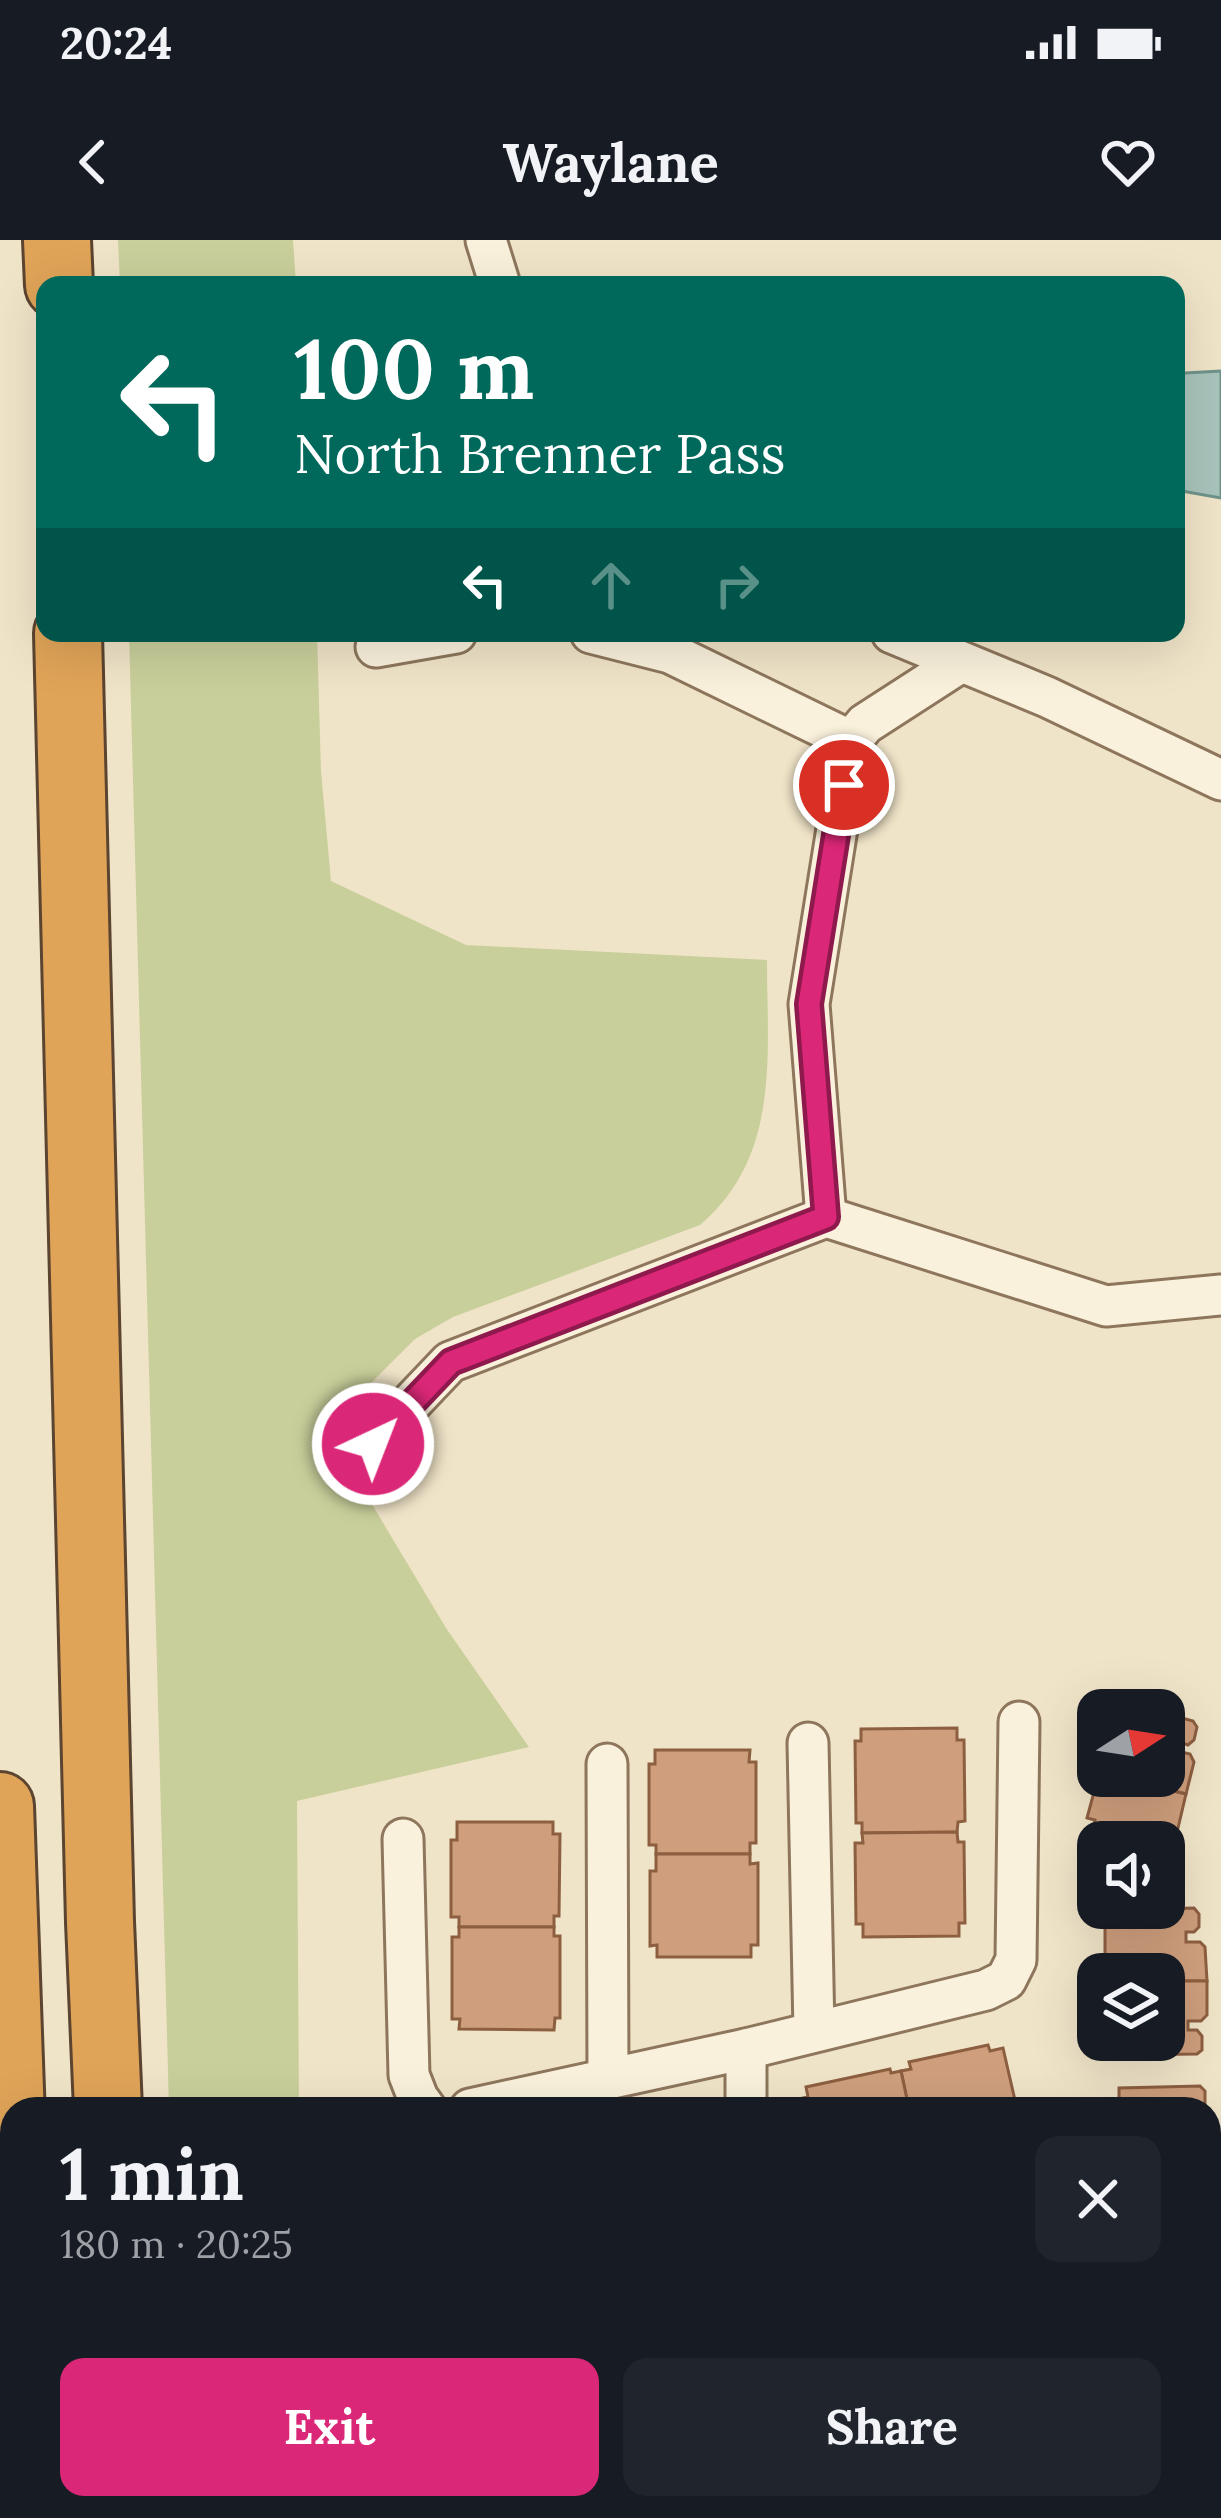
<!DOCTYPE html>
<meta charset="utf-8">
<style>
:root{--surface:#171b24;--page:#20242c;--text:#f1f3f6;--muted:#9ea1a6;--accent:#db2777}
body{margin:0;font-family:Lora,serif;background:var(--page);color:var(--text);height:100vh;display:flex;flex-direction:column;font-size:45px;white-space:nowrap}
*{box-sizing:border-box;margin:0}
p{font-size:39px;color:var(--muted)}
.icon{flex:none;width:66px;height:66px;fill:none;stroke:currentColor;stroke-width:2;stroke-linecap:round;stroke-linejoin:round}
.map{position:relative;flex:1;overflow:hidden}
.details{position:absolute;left:0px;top:1857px;width:1221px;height:423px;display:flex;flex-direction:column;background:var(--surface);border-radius:36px 36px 0 0;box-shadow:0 12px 48px #0002}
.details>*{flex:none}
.guide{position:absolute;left:36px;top:36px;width:1149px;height:366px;border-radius:24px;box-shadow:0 12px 48px #0002;background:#00695c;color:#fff;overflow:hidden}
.needle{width:78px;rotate:78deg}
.buttons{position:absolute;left:1077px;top:1449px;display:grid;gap:24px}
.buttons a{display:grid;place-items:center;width:108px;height:108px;border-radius:24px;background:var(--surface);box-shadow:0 12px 48px #0002;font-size:60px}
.pin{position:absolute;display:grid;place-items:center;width:102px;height:102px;color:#fff;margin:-51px;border:6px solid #fff;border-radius:50%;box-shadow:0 3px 12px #0007}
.me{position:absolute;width:132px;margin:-66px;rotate:43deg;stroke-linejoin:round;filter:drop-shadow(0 0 9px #0008)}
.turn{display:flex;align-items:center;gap:42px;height:252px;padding:0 60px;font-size:54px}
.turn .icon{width:156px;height:156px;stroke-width:2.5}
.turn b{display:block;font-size:84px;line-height:102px}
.lanes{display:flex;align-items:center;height:114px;padding:0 60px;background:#0003;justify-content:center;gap:60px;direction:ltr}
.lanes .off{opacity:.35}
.round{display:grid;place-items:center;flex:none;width:126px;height:126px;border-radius:24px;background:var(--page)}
.summary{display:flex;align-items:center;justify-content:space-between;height:204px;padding:0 60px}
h1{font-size:72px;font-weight:700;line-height:90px}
.button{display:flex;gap:24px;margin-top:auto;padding:24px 60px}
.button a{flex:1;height:138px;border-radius:24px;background:var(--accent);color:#fff;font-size:48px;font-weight:700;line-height:138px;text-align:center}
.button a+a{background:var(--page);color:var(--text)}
.status{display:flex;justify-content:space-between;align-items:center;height:84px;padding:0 60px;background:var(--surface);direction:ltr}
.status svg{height:33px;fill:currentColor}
header{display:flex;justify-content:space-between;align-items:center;height:156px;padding:0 60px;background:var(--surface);font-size:54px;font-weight:700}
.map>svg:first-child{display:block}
</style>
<div class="status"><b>20:24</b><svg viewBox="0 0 49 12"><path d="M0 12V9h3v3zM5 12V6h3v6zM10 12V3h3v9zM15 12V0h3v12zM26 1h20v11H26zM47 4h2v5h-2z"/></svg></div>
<header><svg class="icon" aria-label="back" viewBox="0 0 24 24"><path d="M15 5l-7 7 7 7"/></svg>Waylane<svg class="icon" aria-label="heart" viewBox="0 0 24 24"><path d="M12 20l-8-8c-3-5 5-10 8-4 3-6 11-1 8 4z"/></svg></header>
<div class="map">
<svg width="1221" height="2278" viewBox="0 0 1221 2278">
<rect width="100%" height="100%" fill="#f0e4c8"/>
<g fill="#c9cf9b">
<path d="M118 0H293L296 45H120Z"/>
<path d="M129 393H317L321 531 331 641 466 705 767 720C767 815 781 916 700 985L453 1077 415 1099 371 1143 352 1193 361 1246 446 1388 529 1507 297 1561 299 1869H169Z"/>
<path d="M185 2268H330V2278H186Z"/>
</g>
<path fill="#a9c4bc" stroke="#6f938a" stroke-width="3" d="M1221 131V258L1176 250V136L1185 133Z"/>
<g fill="#cf9f7d" stroke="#8d5f41" stroke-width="3">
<path d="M1164 1473 1193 1481 1197 1487 1194 1500 1188 1505 1179 1502 1177 1511 1190 1514 1194 1522 1186 1554 1114 1536H1164Z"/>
<path d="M957 1488V1500H964L965 1581 958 1582 957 1592 862 1593V1583H856L855 1501H861V1489Z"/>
<path d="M655 1510H750L749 1522H756V1603H750V1614H656V1605H649V1524H655Z"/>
<path d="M1106 1536 1186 1554 1178 1588 1170 1591 1158 1588 1156 1596 1164 1599 1168 1606 1164 1618V1602H1098V1607L1089 1605 1095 1580 1087 1578 1094 1552 1102 1554Z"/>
<path d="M457 1582H553V1594H560L559 1676H554V1687H459V1677H451V1600H457Z"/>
<path d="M957 1592 958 1602H964L965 1683H959V1696L863 1697V1684H856L855 1603H863L862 1593Z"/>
<path d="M656 1614H750V1624L758 1623V1705H751V1717H657V1705L650 1706V1631H656Z"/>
<path d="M1194 1668 1199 1674V1687L1194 1692H1186V1702H1200L1205 1707 1207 1741H1164V1734H1124L1123 1722 1105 1721V1670Z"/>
<path d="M459 1687H554V1696H560V1778H555L554 1790 459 1789 460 1779H452V1697H459Z"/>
<path d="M1164 1741H1207V1775L1201 1781H1188V1790H1197L1202 1796V1810L1197 1814 1116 1815V1800H1164Z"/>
<path d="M988 1805 990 1811 1003 1808 1017 1869H909L901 1831 911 1829 909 1822Z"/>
<path d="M890 1829 891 1833 901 1831 909 1869H805L803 1858 808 1857 806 1847Z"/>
<path d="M1200 1846 1205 1851V1865L1201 1869H1119V1848Z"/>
<path d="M1209 2238H1218L1221 2241V2278H1143V2268H1209Z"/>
<path d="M814 2268H908L910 2278H804L815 2273Z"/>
<path d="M908 2268H1015L1018 2278H910Z"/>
</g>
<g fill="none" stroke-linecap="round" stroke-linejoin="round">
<g stroke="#8d765c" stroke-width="45">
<g id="street">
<path d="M486 0 500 45"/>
<path d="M591 393 670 413 851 501"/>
<path d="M892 393 1047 457 1221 540"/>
<path d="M376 407 456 393"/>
<path d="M826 977 809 764 851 501 865 484 961 422"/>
<path d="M826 977 1106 1066 1221 1055"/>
<path d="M373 1203 450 1122 826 977"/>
<path d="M808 1503 814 1791"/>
<path d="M607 1524 608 1839"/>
<path d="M403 1599 409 1835 418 1858 426 1869"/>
<path d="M746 1809V1869"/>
<path d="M470 1869 746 1809 986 1750 1006 1740 1016 1720 1019 1482"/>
<path d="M749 2268V2278"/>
<path d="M557 2278 597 2268"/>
</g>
</g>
<g stroke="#5b4430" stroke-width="72">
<g id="highway">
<path d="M57 0 59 45"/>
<path d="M68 393 100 1682 108 1869"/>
<path d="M0 1566 12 1907"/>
<path d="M27 2268 28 2278"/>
<path d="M124 2268 125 2278"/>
</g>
</g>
<use href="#street" stroke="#faf1dc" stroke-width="39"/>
<use href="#highway" stroke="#e0a458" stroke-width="66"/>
</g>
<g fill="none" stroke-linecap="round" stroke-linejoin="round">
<g stroke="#8e194d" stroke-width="30">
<path id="route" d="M373 1204 451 1122 826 977 809 764 844 545"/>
</g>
<use href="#route" stroke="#db2777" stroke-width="21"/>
</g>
</svg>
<div class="buttons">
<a><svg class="needle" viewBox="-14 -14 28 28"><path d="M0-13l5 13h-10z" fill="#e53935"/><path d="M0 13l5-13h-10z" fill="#9ea1a6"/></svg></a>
<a><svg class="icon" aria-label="sound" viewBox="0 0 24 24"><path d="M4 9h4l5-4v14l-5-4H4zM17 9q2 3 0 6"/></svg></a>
<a><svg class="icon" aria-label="layers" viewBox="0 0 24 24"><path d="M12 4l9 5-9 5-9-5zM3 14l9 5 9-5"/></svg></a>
</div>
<div class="pin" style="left:844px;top:545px;background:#d93025"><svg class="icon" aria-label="arrive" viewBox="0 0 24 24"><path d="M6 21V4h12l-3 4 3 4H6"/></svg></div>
<svg class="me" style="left:373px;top:1204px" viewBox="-20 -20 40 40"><circle r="17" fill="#db2777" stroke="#fff" stroke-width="3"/><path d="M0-11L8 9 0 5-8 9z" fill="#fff"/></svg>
<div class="guide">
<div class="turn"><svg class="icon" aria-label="left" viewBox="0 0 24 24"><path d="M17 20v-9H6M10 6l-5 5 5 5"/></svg><div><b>100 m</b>North Brenner Pass</div></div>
<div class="lanes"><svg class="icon" aria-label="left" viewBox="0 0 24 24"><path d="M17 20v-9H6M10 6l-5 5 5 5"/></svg><svg class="icon off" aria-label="ahead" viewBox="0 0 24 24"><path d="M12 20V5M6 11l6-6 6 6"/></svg><svg class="icon off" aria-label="right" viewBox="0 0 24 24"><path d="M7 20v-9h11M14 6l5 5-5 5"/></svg></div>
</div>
<section class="details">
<div class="summary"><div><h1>1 min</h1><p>180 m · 20:25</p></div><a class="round"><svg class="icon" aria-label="close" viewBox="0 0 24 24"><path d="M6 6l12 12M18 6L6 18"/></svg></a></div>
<div class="button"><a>Exit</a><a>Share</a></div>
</section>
</div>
